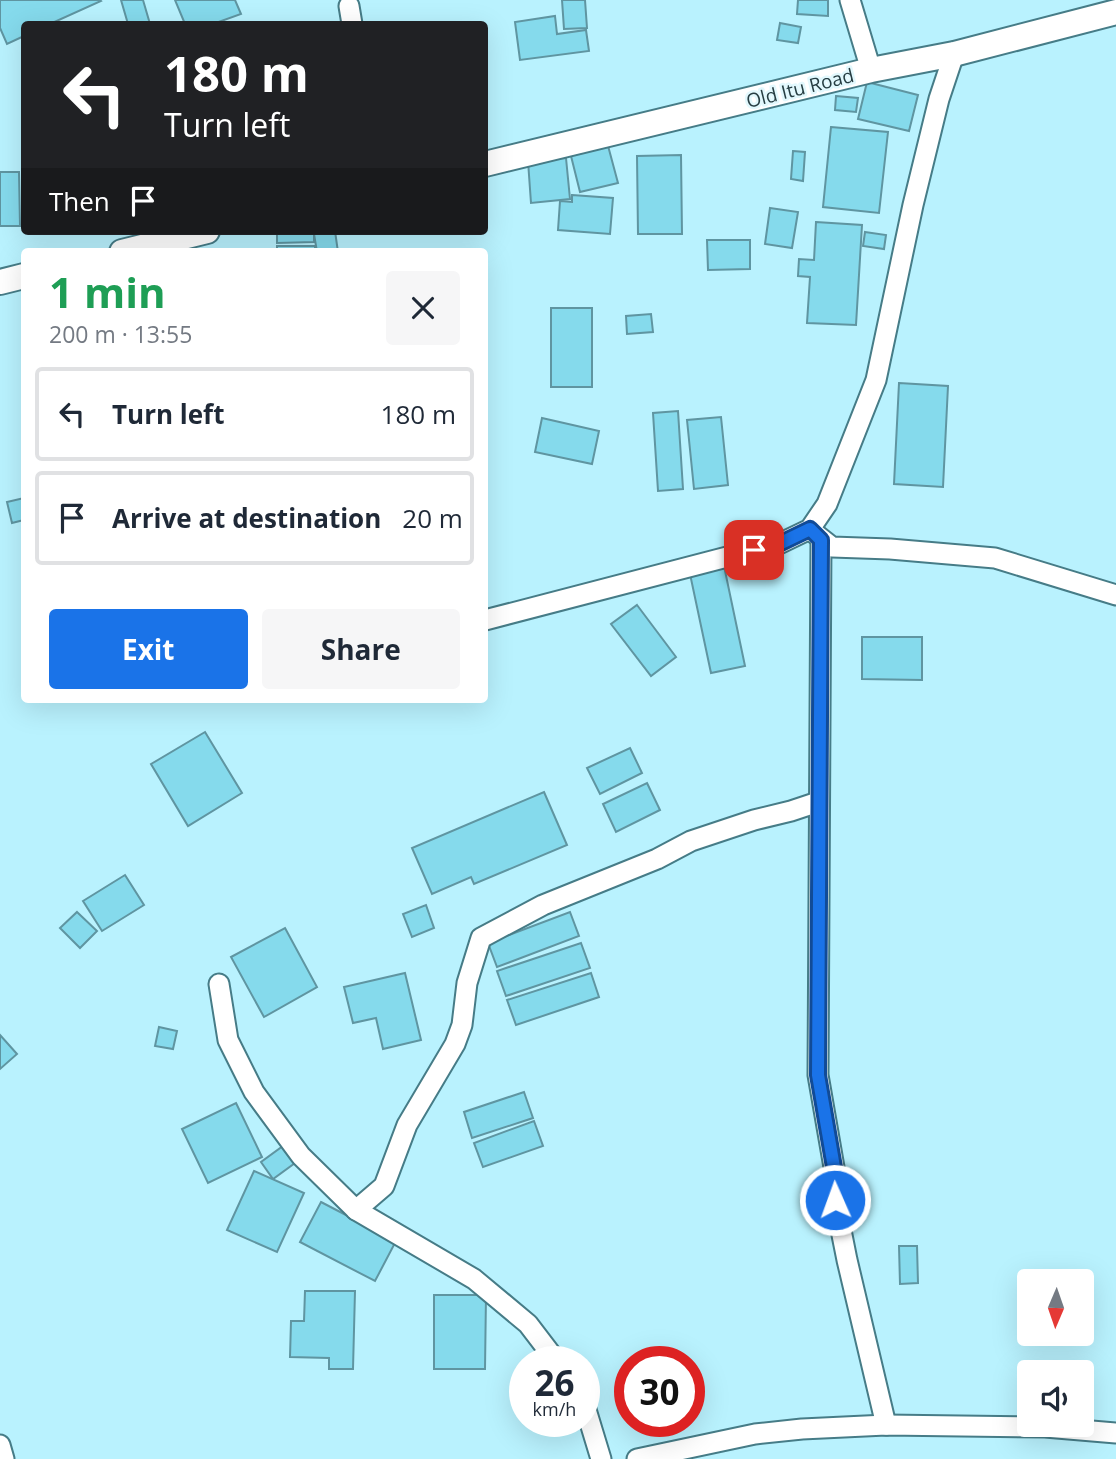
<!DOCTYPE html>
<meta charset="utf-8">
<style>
:root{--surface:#fff;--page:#f6f6f7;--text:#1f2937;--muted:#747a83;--line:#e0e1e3;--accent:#1a73e8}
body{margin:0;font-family:"Open Sans",sans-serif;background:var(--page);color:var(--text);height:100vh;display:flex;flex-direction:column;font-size:26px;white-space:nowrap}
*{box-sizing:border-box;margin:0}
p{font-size:23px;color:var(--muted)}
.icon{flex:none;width:38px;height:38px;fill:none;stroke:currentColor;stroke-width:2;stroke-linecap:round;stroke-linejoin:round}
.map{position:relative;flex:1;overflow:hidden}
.details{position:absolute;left:21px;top:248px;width:467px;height:455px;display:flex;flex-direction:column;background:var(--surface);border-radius:7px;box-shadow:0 7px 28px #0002}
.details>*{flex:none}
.banner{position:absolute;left:21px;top:21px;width:467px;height:214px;border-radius:7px;box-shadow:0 7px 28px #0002;background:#202124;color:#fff;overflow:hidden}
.needle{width:46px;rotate:182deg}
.tools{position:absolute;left:1017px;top:1269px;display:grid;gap:14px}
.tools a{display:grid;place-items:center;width:77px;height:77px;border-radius:7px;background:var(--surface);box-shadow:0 7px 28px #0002;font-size:35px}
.speed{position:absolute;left:509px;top:1346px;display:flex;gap:14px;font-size:35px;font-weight:700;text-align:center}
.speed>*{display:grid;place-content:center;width:91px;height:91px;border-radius:50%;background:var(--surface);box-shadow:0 7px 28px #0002;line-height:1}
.speed small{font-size:18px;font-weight:400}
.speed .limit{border:10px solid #d22;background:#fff;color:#111}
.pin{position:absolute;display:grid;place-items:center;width:60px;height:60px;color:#fff;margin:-30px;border-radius:14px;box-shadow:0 4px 10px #0006}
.me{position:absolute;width:77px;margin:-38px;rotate:358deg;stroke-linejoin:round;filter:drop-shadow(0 0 5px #0008)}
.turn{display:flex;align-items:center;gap:24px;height:147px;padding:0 28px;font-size:32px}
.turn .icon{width:91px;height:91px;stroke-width:2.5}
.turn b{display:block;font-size:49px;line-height:60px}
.then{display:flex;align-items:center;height:66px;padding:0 28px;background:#0003;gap:14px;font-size:26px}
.round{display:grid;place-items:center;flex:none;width:74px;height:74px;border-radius:7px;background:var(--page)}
.overview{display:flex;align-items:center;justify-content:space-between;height:119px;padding:0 28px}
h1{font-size:42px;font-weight:700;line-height:52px;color:#1e9e55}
.cta{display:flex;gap:14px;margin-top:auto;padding:14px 28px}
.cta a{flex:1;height:80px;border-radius:7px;background:var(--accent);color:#fff;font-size:28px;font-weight:700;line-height:80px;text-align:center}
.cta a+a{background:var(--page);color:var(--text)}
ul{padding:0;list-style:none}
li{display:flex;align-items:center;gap:21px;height:94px;margin:0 14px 10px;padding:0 14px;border:4px solid var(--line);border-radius:7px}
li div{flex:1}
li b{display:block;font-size:26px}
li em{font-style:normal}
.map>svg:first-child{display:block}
</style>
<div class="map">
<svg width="1116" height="1459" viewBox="0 0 1116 1459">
<rect width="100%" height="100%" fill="#b9f2fe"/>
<g fill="#85daec" stroke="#5f95a1" stroke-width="2">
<path d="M0 0H100L101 1 50 24H24V36L7 44 0 28Z"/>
<path d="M121 0H143L150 24H128Z"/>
<path d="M175 0H235L241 14 213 24H185Z"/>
<path d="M562 0H585L587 28 564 29Z"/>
<path d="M798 0H828V16L797 14Z"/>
<path d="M555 16 557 34 586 30 589 51 520 60 515 22Z"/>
<path d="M780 23 801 27 798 43 777 40Z"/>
<path d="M867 82 918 95 909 131 858 119Z"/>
<path d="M836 96 858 98 856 112 835 110Z"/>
<path d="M831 127 888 132 879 213 823 207Z"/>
<path d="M607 142 618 183 580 192 570 152Z"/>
<path d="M793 151 805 152 803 181 791 179Z"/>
<path d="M681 155 682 234H638L637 156Z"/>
<path d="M566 158 570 199 531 203 528 161Z"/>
<path d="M0 172H19L20 226H0Z"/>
<path d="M572 195 613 198 610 234 558 230 560 201 572 202Z"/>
<path d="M770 208 798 212 792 248 765 244Z"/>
<path d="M816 222 862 225 856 325 807 323 810 277 798 276 799 259 814 260Z"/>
<path d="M277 231H314V242L277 243Z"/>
<path d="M335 231 338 252H317L314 234Z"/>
<path d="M865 232 886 235 884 249 863 246Z"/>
<path d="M707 240H750V269L708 270Z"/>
<rect x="277" y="246" width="38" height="6"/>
<rect x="551" y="308" width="41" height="79"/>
<path d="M651 314 653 332 627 334 626 316Z"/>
<path d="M899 383 948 386 943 487 894 484Z"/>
<path d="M678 411 683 489 658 491 653 413Z"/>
<path d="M721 417 728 485 694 489 687 420Z"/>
<path d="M542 418 599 431 592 464 535 452Z"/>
<path d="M24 498V520L12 523 7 502Z"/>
<path d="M724 566 745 666 711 673 690 574Z"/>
<path d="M637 605 676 657 651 676 611 624Z"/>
<path d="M862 637H922V680L862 679Z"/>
<path d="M205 732 242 793 188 826 151 764Z"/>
<path d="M630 748 642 773 600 794 587 768Z"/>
<path d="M647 783 660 810 616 832 603 804Z"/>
<path d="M544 792 567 845 474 884 471 877 432 894 412 848Z"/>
<path d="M125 875 144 905 102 931 83 901Z"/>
<path d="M426 905 434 928 412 937 403 914Z"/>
<path d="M77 912 97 931 80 948 60 928Z"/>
<path d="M570 912 579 936 497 967 488 943Z"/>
<path d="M285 928 317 987 264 1017 231 957Z"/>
<path d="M581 943 590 968 506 996 497 971Z"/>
<path d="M405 973 421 1040 383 1049 376 1018 353 1023 344 987Z"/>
<path d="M591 973 599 997 516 1025 507 1000Z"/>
<path d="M159 1027 177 1031 173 1049 155 1046Z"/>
<path d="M0 1035 17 1054 0 1069Z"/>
<path d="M524 1092 533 1118 472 1138 464 1112Z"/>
<path d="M236 1103 262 1157 208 1183 182 1129Z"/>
<path d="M534 1121 543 1146 483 1167 474 1143Z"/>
<path d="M283 1146 295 1163 273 1179 261 1162Z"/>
<path d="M254 1171 304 1193 277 1252 227 1230Z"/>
<path d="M321 1202 396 1241 375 1281 300 1242Z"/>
<path d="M899 1246H917L918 1283 900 1284Z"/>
<path d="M305 1291H355L353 1369H329V1358L290 1357 291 1321H304Z"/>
<path d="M434 1295H486L485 1369H434Z"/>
</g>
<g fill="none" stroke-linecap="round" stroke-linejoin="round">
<g stroke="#467c87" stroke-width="23">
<g id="minor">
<path d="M850 0 871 70"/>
<path d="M349 6 352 24"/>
<path d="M813 532 832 547 890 549 995 558 1116 595"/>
<path d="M821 540 818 1075 835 1173V1200L847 1260 886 1425"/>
<path d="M485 620 781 543 810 529 827 504 876 380 913 205 939 99 954 54"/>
<path d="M219 984 228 1040 254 1092 301 1156 356 1210 474 1279 528 1324 557 1362"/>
<path d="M356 1210 384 1186 407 1125 455 1044 462 1025 467 983 481 938 543 905 657 859 691 841 754 820 791 811 818 802"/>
<path d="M584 1403 601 1459"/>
<path d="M0 1445 4 1459"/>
<path d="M637 1459 755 1434 802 1429 886 1425 1045 1427 1116 1433"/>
</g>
</g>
<g stroke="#467c87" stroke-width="28">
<g id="tertiary">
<path d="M485 164 871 70 954 54 1116 12"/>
<path d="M122 252 207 231"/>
<path d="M0 282 24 276"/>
</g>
</g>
<use href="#minor" stroke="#fff" stroke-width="19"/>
<use href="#tertiary" stroke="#fff" stroke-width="24"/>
</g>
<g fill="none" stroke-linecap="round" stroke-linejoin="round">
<g stroke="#114b97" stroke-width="18">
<path id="route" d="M754 550 781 543 810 529 821 540 818 1075 835 1173V1200"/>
</g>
<use href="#route" stroke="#1a73e8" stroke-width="12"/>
</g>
<g text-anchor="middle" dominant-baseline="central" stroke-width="5" stroke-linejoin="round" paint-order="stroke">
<g font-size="19" fill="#263d42" stroke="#e2f8fd">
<text transform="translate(800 88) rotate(-14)">Old Itu Road</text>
</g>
</g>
</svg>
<div class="tools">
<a><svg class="needle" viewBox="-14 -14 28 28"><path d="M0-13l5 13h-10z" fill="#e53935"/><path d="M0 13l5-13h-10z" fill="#747a83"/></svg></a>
<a><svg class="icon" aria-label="sound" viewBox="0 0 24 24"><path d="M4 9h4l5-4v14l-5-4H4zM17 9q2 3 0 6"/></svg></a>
</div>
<div class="speed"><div>26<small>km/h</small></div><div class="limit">30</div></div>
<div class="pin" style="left:754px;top:550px;background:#d93025"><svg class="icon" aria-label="arrive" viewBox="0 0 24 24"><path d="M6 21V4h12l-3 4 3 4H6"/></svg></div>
<svg class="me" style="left:835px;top:1200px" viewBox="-20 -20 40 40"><circle r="17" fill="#1a73e8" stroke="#fff" stroke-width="3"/><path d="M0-11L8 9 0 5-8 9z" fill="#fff"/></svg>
<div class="banner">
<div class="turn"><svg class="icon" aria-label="left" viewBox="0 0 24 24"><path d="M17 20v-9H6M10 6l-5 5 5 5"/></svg><div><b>180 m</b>Turn left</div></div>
<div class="then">Then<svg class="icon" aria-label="arrive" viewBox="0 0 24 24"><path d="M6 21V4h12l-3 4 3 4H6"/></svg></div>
</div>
<section class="details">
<div class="overview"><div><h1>1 min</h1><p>200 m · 13:55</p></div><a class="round"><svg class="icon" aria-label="close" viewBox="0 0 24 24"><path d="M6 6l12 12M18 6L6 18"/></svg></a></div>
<ul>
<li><svg class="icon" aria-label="left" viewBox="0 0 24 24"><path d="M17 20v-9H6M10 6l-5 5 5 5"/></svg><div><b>Turn left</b></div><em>180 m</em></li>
<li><svg class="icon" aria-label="arrive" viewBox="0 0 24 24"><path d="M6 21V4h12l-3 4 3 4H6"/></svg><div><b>Arrive at destination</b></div><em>20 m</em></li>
</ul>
<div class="cta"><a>Exit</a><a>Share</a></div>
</section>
</div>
